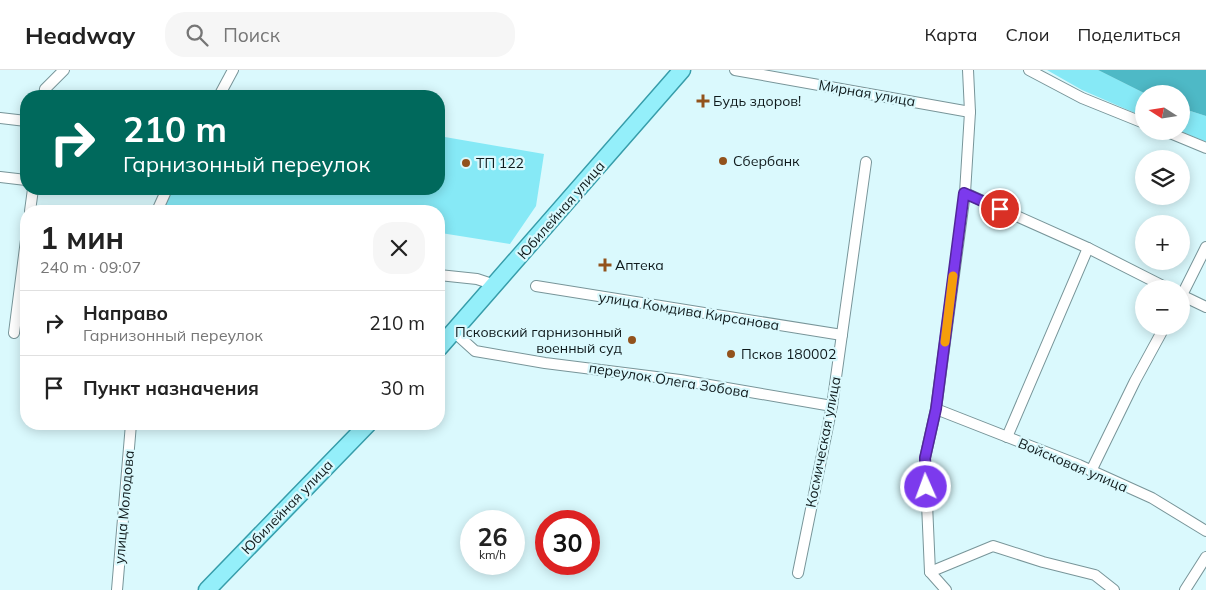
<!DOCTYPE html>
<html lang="ru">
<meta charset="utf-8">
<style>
:root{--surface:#fff;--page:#f6f6f6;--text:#222;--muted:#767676;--line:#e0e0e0}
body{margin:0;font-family:Mulish,sans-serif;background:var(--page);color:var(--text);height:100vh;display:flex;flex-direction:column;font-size:19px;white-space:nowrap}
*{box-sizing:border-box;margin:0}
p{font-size:16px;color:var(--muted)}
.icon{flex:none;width:28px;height:28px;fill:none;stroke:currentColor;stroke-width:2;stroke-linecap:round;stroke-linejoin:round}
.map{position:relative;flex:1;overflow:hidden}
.drawer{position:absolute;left:20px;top:135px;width:425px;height:225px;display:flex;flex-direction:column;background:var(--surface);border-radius:20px;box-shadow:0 2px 12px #0003}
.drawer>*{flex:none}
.top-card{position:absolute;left:20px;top:20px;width:425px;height:105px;border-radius:20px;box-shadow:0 2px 12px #0003;background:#00695c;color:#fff;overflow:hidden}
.needle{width:32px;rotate:282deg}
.fabs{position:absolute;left:1135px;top:15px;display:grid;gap:10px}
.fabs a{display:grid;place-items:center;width:55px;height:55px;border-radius:50%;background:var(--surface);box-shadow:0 2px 12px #0003;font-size:25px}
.speed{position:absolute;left:460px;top:440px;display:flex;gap:10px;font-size:25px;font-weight:700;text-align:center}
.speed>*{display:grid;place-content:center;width:65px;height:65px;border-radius:50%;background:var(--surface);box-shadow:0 2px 12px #0003;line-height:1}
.speed small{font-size:12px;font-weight:400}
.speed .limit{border:8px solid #d22;background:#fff;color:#111}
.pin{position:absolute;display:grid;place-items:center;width:42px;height:42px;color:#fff;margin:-21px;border:2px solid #fff;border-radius:50%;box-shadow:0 1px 5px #0007}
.me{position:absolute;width:55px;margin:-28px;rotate:358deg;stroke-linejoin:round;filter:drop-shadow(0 0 4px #0008)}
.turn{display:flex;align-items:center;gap:18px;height:105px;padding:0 20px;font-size:22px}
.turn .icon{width:65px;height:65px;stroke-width:2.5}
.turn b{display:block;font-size:35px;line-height:42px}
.round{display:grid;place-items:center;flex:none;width:52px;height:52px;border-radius:20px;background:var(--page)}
.summary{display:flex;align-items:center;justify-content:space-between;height:85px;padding:0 20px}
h1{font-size:30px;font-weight:700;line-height:38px}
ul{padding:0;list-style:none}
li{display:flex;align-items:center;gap:15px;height:65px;padding:0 20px;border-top:1px solid var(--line)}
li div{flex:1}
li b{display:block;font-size:19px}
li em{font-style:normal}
header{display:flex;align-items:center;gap:30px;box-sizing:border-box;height:70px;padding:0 25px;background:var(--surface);border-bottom:1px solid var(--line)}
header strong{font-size:24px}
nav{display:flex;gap:28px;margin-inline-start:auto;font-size:18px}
.search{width:350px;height:45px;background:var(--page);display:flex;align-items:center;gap:12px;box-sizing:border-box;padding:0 18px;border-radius:20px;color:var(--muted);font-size:19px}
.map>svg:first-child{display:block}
</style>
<header>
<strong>Headway</strong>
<div class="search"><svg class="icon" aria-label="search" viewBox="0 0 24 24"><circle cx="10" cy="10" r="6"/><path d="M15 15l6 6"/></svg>Поиск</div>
<nav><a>Карта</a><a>Слои</a><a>Поделиться</a></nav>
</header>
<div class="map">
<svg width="1206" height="520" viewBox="0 0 1206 520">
<rect width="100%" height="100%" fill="#daf9fd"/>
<g fill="#86e9f6">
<path d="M1047 0H1098L1146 24H1144V47L1082 20Z"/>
<path d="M1181 38 1206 46V72L1180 61Z"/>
<path d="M439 66 544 84 536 136 510 174 441 163 439 193V141H163L173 119H439Z"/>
</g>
<path fill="#4eb9c6" d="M1098 0H1206V46L1181 38V24H1146Z"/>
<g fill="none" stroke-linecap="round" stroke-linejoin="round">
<g stroke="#789599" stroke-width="12">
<g id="street">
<path d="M735 0 970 42"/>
<path d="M1029 0 1082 28 1144 53"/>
<path d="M44 26 45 19 64 0"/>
<path d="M219 26 233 0"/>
<path d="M0 48 26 51"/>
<path d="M1165 61 1206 78"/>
<path d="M0 107 26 110"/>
<path d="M965 123 1088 178 1169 219"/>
<path d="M30 141 33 119"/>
<path d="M157 141 167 119"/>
<path d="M439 205 477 209 495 215"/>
<path d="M536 216 842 265"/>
<path d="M1181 225 1206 237"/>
<path d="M1181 227 1206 177"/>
<path d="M454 262 475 281 545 293 680 310 832 336"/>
<path d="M14 263 26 170"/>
<path d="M936 339 1079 395 1152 428 1206 461"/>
<path d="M1007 367 1088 178"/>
<path d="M1091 401 1135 311 1165 256"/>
<path d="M930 502 993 476 1043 492 1095 505 1114 520"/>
<path d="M798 503 832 336 866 92"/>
<path d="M117 520 131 354"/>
<path d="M946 520 930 502 925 388 936 339 965 123 970 42 968 0"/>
<path d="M1185 520 1206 487"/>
</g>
</g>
<g stroke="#379daa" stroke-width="19">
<g id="primary">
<path d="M439 278 682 0"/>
<path d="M207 520 368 354"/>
</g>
</g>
<use href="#street" stroke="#fff" stroke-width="10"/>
<use href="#primary" stroke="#94effa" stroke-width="16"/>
</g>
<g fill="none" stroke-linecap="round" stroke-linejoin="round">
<g stroke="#51269a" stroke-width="12">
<path id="route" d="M926 417 925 388 936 339 964 123 1000 139"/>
</g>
<use href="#route" stroke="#7c3aed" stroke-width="9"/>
<path stroke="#f59e0b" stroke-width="9" d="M945 272 953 206"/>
</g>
<g fill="#92521c" stroke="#daf9fd" stroke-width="2">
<path d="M700.5 23.5h5v5h5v5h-5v5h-5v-5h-5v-5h5z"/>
<circle cx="723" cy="91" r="5"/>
<circle cx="466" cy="93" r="5"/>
<path d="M602.5 187.5h5v5h5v5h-5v5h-5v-5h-5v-5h5z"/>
<circle cx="632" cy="270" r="5"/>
<circle cx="731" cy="284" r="5"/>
</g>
<g text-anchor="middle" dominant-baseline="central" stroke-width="4.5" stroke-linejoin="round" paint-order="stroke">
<g font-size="14" fill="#0f1a1c" stroke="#daf9fd">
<text transform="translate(867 23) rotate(10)">Мирная улица</text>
<text transform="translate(561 140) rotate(-49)">Юбилейная улица</text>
<text transform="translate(689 241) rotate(9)">улица Комдива Кирсанова</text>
<text transform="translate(669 310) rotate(9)">переулок Олега Зобова</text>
<text transform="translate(823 372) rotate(-79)">Космическая улица</text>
<text transform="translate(1073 395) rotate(23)">Войсковая улица</text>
<text transform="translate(124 437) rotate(-85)">улица Молодова</text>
<text transform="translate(287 437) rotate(-46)">Юбилейная улица</text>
</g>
<g font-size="14" fill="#0f1a1c" stroke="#daf9fd" text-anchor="start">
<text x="713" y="31">Будь здоров!</text>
<text x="733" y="91">Сбербанк</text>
<text x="476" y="93">ТП 122</text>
<text x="615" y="195">Аптека</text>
<text x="622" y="262" text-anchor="end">Псковский гарнизонный<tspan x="622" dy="16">военный суд</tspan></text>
<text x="741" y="284">Псков 180002</text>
</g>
</g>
</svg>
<div class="fabs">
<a><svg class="needle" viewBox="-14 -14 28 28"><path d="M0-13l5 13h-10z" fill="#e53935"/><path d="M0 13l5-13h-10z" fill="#767676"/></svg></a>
<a><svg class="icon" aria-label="layers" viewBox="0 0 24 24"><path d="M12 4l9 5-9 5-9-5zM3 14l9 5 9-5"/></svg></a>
<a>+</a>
<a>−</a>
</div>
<div class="speed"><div>26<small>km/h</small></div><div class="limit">30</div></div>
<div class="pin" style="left:1000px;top:139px;background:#d93025"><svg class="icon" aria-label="arrive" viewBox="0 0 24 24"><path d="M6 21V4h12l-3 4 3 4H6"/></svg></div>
<svg class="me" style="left:926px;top:417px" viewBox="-20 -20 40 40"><circle r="17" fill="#7c3aed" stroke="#fff" stroke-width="3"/><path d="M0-11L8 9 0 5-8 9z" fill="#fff"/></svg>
<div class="top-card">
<div class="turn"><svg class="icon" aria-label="right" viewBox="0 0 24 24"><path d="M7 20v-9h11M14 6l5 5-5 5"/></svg><div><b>210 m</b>Гарнизонный переулок</div></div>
</div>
<section class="drawer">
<div class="summary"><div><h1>1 мин</h1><p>240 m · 09:07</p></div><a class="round"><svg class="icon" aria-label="close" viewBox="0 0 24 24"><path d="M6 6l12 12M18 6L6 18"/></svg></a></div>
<ul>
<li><svg class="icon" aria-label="right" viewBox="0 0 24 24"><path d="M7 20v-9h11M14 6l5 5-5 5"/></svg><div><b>Направо</b><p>Гарнизонный переулок</p></div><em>210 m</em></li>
<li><svg class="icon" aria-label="arrive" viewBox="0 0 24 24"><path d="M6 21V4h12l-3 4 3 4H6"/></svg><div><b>Пункт назначения</b></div><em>30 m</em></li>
</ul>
</section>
</div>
